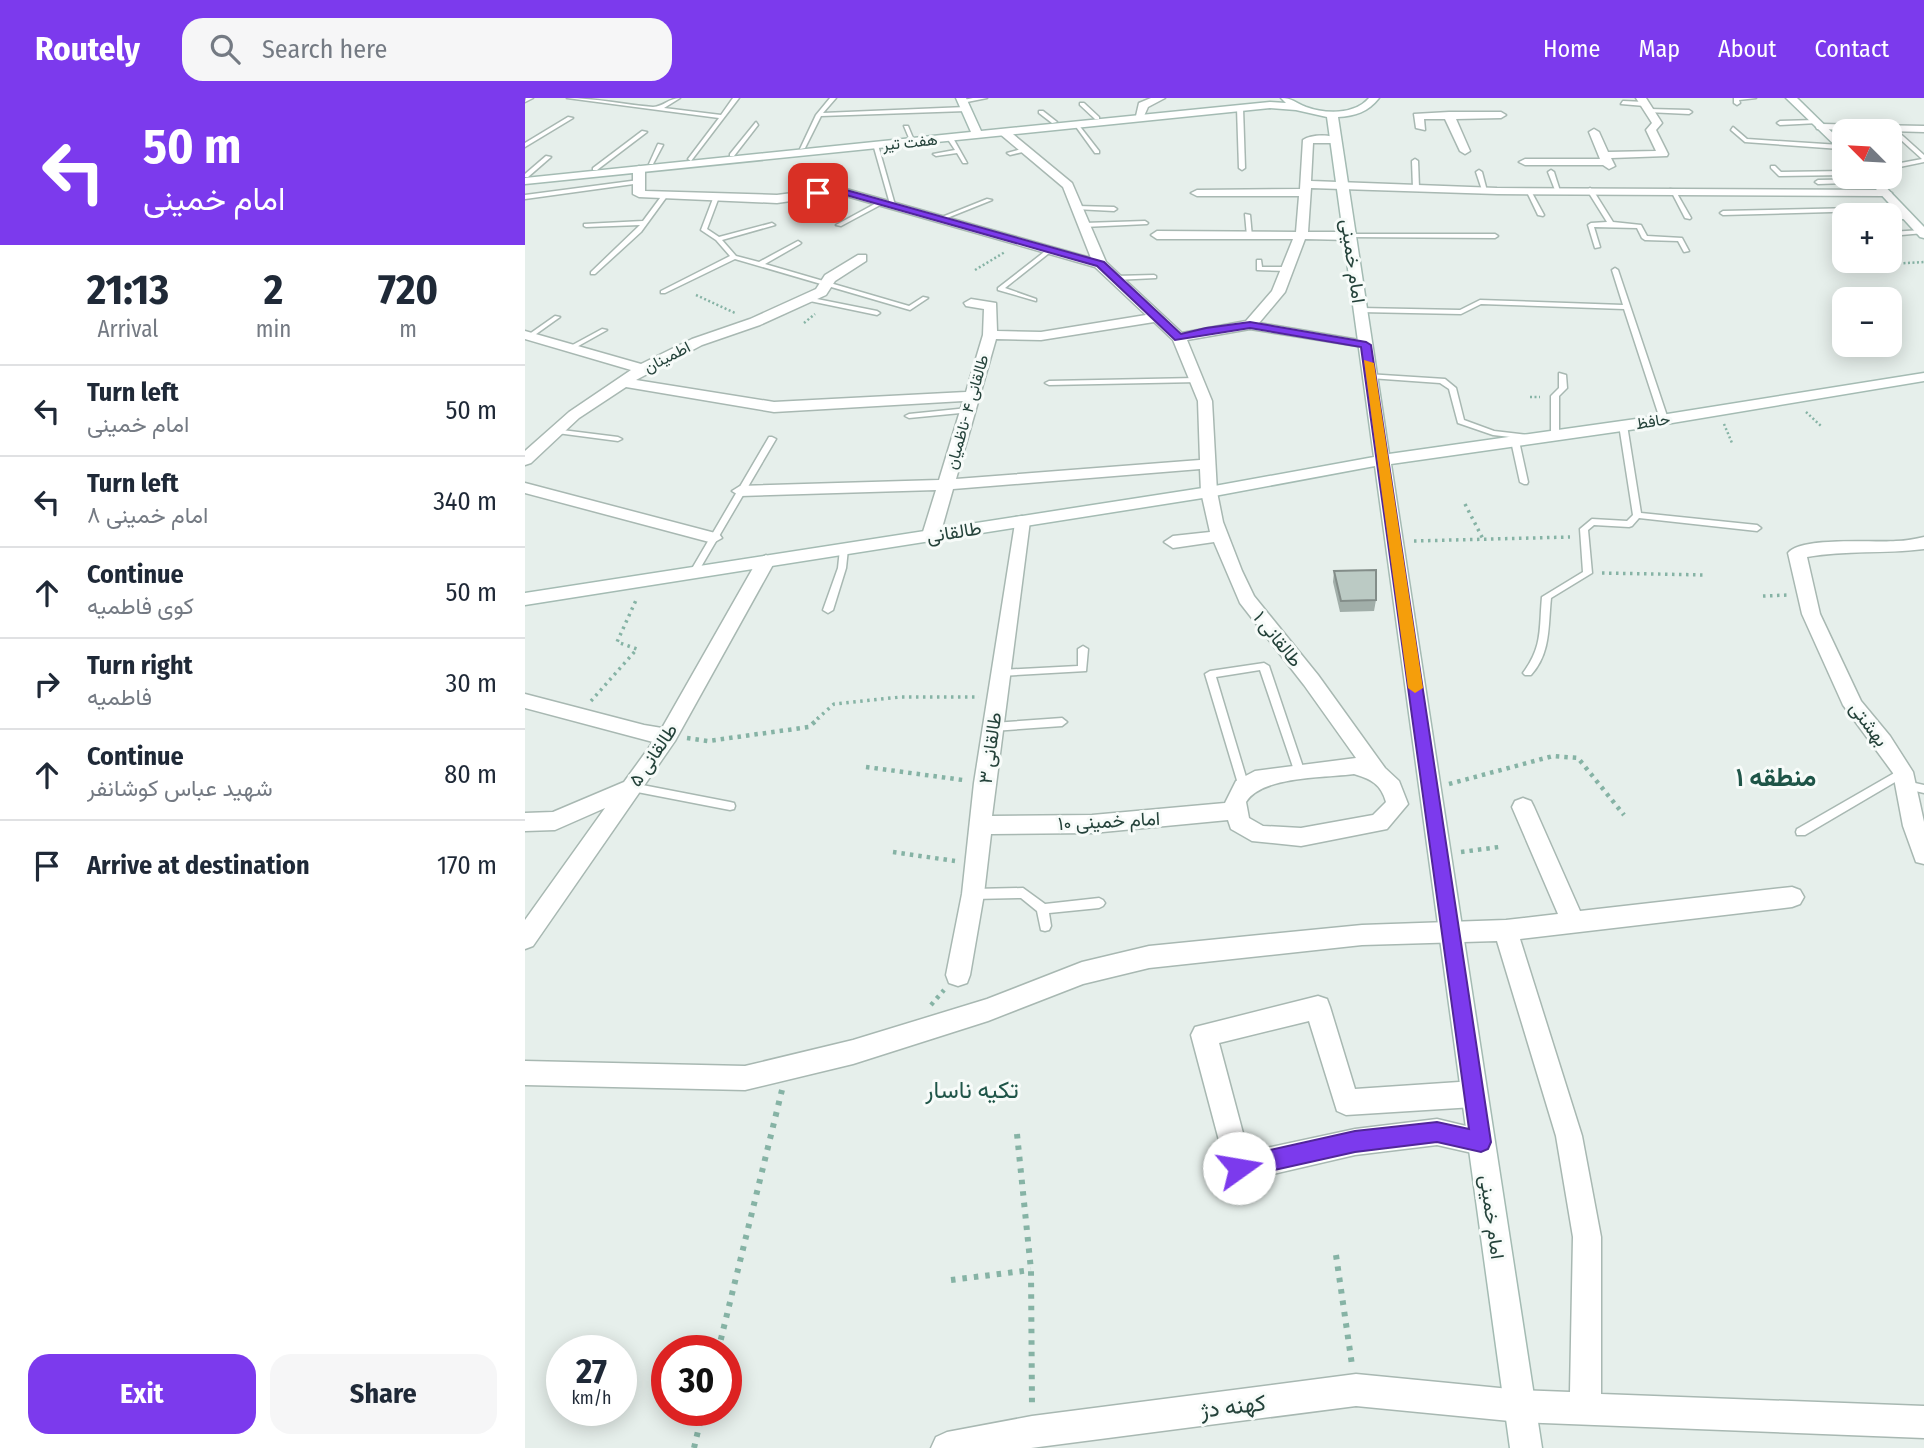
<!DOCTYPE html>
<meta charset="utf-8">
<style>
:root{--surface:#fff;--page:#f6f6f7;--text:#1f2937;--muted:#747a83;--line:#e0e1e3;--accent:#7c3aed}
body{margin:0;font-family:"Fira Sans Condensed",Vazirmatn,sans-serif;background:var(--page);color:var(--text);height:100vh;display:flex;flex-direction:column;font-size:26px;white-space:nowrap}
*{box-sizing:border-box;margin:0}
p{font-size:23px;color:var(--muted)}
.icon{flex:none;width:38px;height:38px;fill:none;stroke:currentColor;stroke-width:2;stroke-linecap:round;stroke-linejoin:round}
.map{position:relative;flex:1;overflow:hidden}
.panel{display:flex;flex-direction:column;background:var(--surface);width:525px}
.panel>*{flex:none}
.hud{background:#7c3aed;color:#fff;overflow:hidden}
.needle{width:46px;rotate:294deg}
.controls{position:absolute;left:1307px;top:21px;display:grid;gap:14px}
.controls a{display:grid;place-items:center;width:70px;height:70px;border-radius:14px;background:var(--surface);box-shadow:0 4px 18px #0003;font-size:35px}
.speed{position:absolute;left:21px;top:1237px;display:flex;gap:14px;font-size:35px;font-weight:700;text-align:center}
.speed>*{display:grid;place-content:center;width:91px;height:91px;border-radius:50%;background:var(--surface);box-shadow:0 4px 18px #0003;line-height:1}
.speed small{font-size:18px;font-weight:400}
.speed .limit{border:10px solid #d22;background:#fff;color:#111}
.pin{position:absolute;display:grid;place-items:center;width:60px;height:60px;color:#fff;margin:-30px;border-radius:14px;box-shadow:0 4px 10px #0006}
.me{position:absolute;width:77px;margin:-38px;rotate:77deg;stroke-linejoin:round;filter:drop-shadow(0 0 5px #0008)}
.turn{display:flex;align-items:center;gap:24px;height:147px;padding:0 28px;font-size:32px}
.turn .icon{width:91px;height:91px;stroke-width:2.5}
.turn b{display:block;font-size:49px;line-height:60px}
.eta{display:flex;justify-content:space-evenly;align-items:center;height:119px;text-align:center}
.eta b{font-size:42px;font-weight:700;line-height:49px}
.primary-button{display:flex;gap:14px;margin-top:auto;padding:14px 28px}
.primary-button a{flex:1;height:80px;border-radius:21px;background:var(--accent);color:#fff;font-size:28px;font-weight:700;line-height:80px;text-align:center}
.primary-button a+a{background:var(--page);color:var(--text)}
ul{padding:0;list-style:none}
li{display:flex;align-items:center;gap:21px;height:91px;padding:0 28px;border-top:2px solid var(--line)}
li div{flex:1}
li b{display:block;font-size:26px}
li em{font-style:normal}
header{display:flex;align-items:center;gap:42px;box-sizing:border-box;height:98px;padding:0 35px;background:var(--accent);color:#fff}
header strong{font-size:33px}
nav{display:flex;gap:38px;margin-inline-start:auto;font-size:24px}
.search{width:490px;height:63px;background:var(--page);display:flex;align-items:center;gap:18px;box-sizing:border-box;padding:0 24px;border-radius:21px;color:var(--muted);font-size:26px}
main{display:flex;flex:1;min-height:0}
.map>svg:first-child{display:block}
</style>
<header>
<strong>Routely</strong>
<div class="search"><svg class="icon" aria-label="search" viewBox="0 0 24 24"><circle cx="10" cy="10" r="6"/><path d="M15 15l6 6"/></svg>Search here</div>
<nav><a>Home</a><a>Map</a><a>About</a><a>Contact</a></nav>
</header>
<main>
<section class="panel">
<div class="hud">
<div class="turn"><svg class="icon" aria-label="left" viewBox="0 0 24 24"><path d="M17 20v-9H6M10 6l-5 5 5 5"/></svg><div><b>50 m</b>امام خمینی</div></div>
</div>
<div class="eta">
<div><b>21:13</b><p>Arrival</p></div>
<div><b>2</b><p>min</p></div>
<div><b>720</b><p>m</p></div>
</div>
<ul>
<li><svg class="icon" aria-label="left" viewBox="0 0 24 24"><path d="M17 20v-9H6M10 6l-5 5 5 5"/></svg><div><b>Turn left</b><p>امام خمینی</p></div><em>50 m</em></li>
<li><svg class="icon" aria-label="left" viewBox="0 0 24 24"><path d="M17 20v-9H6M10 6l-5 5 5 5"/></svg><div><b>Turn left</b><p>امام خمینی ۸</p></div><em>340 m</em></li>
<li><svg class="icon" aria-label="ahead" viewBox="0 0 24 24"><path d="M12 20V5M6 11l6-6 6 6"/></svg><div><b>Continue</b><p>کوی فاطمیه</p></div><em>50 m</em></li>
<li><svg class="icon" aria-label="right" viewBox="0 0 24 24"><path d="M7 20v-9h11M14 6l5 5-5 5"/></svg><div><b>Turn right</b><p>فاطمیه</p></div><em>30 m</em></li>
<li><svg class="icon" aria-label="ahead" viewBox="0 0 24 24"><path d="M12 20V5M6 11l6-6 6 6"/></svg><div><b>Continue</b><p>شهید عباس کوشانفر</p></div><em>80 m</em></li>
<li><svg class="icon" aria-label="arrive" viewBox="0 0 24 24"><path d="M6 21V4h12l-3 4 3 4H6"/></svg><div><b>Arrive at destination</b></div><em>170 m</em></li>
</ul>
<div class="primary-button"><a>Exit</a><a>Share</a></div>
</section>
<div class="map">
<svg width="1399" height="1350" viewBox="0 0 1399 1350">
<rect width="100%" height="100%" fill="#e6efeb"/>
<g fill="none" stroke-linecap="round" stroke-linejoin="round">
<g stroke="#a8b8b2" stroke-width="3">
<g id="lane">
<path d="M1 0H8L0 4Z"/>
<path d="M42 0C71 0 100 7 128 9 138 9 144 0 155 0L139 10 196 17 208 0H214L166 63 163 61 194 20Z"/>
<path d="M305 0H311L298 15 441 9 444 11 441 13 296 18 280 50 275 51 291 17Z"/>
<path d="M448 0H462L437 5 434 3Z"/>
<path d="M1209 0H1231L1214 2 1215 5 1212 7 1209 5Z"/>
<path d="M1098 3 1120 4 1123 6 1120 8 1096 6Z"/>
<path d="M555 5H559L574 19V21H570L555 7Z"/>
<path d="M715 8 718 10 720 70 717 72 714 70 712 10Z"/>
<path d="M1124 11 1164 12 1167 14 1164 16 1122 14Z"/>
<path d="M514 13H518L532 24 527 25 514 15Z"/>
<path d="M43 19 48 20 0 49V45Z"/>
<path d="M1291 22 1293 25 1255 27 1252 25 1255 23Z"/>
<path d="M231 24 233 27 209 58H205V56Z"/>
<path d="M549 26H553L574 53V55H570Z"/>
<path d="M379 28H383L388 40H384Z"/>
<path d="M1208 29 1222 41 1315 47 1318 49 1315 51 1220 44 1206 32Z"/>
<path d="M1365 30H1369L1399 57V64L1365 71V67L1397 61 1365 32Z"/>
<path d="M117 33 122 34 72 72H68V70Z"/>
<path d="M425 38 428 40 442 65H438L432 55 411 58 408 56 430 52 422 40Z"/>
<path d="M133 46 138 47 128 66H124Z"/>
<path d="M348 46 353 47 370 107 365 106Z"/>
<path d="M500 50 503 52 502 53 485 57 482 55Z"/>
<path d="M21 58 26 59 3 79H0V76Z"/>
<path d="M890 61 893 63 894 90 891 92 888 90 887 63Z"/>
<path d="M1246 68H1250L1256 74 1320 73V77L1254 78 1246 70Z"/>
<path d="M954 72 957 74 962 93 957 92 951 74Z"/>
<path d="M1026 72 1029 74 1035 93 1030 92 1023 74Z"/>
<path d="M1349 81 1352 83 1351 84 1293 86 1290 84 1293 82Z"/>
<path d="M114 82 116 83V85L0 101V97Z"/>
<path d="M1065 90 1068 92 1088 124 1116 127 1122 138 1157 140 1164 153 1159 154 1153 143 1120 142 1117 140 1112 130 1069 129 1075 149 1070 150 1063 127 1066 125 1082 124 1062 92Z"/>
<path d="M1145 91 1150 92 1166 120 1165 121 1160 120Z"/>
<path d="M1001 92 1006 93 1019 117 1018 118 1013 117Z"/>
<path d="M138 96 143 97 116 134 70 176H66V174L115 127 61 129 59 128V126L118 123Z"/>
<path d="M189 98 194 99 182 131 194 139 247 125 250 127 197 142 211 158 234 164 273 143 276 145 275 146 240 166 384 208 398 199 403 200 385 212 210 161 140 195H136V193L205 158 191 142 176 132Z"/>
<path d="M462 101 467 102 417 122 412 121Z"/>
<path d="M357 102 360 104 359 105 316 128 311 127Z"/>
<path d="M552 108 589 109 592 111 589 113 550 111 549 110Z"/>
<path d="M1376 109 1379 111 1378 112 1198 117 1195 115 1198 113Z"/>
<path d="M720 116 725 117 727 139 722 138Z"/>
<path d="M1365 117H1383L1386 119 1383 121H1365Z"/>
<path d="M620 123 623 125 622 126 559 129 556 127 559 125Z"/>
<path d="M1397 132 1399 133V135L1365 138V134Z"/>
<path d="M825 136H970L973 138 970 140 823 139V137Z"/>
<path d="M523 151 528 152 480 190 511 201V203L473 192V190Z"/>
<path d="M732 162H736L737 169H763L766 171 763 173 732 172Z"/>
<path d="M1090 170 1093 172 1143 321 1142 323 1135 321 1099 211 956 206 936 216 835 214 832 212 835 210 935 212 955 202 1098 207 1087 172Z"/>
<path d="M629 177 631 178V180L590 182 587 180 590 178Z"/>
<path d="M282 199 352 213 355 215 352 217 280 202V200Z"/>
<path d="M30 218 35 219 7 239H3V237Z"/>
<path d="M77 231 82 232 48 251 42 250Z"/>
<path d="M1034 275 1041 277 1042 290 1034 298V337L1030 339 1026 337V298L1034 290Z"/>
<path d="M842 276 920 281 931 290 939 322 969 333 1003 337 1007 339 1003 341 968 337 933 325 924 291 915 285 845 280H842Z"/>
<path d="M671 280 675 282 674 284 524 287 520 285 524 283Z"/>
<path d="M443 310 447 312 446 314 384 320 380 318 384 316Z"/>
<path d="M1095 325 1102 327 1116 415 1232 427 1236 430 1232 433 1114 420 1107 428 1104 429 1069 427 1063 432 1067 475 1026 500C1023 528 1026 555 1006 577H1000L998 575C1018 548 1014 531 1017 499L1058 474 1055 431 1067 421 1102 423 1108 417 1094 327Z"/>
<path d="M29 331 93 339 97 341 93 343 32 335H29Z"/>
<path d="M244 339H247L251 341 173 474 172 476H166L165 474Z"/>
<path d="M987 341H993L994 343 1003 384 1002 386H999L995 384 986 343Z"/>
<path d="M319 448 323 451 321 470 308 512 303 515 298 512 313 470 315 451Z"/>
<path d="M558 548 563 551 561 573 476 578 471 575 476 572 553 568V551Z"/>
<path d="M739 565 744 568 780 675 779 678H771L770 675 735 572 691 579 724 689 723 692H715L714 689 680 576 685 573Z"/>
<path d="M537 620 542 624 537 628 468 633 463 629 468 625Z"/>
<path d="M1378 670 1382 671 1383 674 1382 677 1280 737H1272L1271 734 1272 731Z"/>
<path d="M1381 683 1399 687V695L1377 690 1376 687 1377 684Z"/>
<path d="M107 685 205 704 209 705 210 708 209 711 205 712 107 693 103 692 102 689 103 686Z"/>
<path d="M498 790 520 806 574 800 578 802 580 805 578 808 574 810 524 815 526 828 524 832 520 833 516 832 512 813 496 800 448 801 444 799 442 796 444 793 448 791Z"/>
</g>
</g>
<g stroke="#a8b8b2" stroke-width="3">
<g id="street">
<path d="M626 0H640L623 9 619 18H611L614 5Z"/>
<path d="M1111 0H1121L1137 25 1131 32 1143 56 1142 58 1086 60 1090 68 1084 71 1078 67H1000L994 64 1000 61H1075L1064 34 1069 31 1074 34 1083 54 1131 53 1121 32 1127 25Z"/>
<path d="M924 14H976L981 17 976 20 931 21 945 53 940 56 935 53 920 21H899L900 32 891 30 889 16Z"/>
<path d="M1296 26 1399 28V34L1292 31 1291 29Z"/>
<path d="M475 32H483L547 85 581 164 657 235 721 223 747 193 768 141H632L626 137 632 133 771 134 774 98H672L666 95 672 92 775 91 778 42C786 36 808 36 816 42L811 45H788L786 83 972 90 1361 92 1367 95 1361 98 972 96 786 90 783 134H825L831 138 825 142 780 141 760 194 734 225 840 243 847 247 845 250 725 231 662 242 687 303 692 394 698 424 717 473 729 498 793 577 860 670 874 683 883 706 862 731 776 748 727 743 706 731 703 722 567 735 466 736 459 796 445 877 442 885 433 888 424 885 421 877 437 796 449 685 491 419 497 418 505 423 467 718 567 717 700 705 711 683 730 673 831 660 779 587 715 505 689 444 648 450 639 444 648 438 685 434 676 394 675 371 428 391 415 437 406 442 397 437 411 392 215 398 207 393 215 388 414 382 438 303 249 314 101 289 54 320 6 365 0 367V353L44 314 106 272 0 241V233L116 266 167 241 225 221 291 191 300 177 333 157H341V163L310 183 301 197 235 227 177 247 111 282 249 304 441 294 458 237 459 211 441 208 439 205 446 201 471 205 472 233 516 234 621 217 570 169 314 96 252 105 114 99 108 96V71L114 68 120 71V93L252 97 314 89 566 160 538 89 475 36ZM629 224 648 242 673 303 675 362 431 381 471 241 516 242ZM829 676C846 681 856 686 861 704L848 717 776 730 738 728 724 720 721 704C737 678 799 680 829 676Z"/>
<path d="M0 385 194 436 197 440 188 445 0 395Z"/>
<path d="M1399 439V451C1360 456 1321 452 1282 459L1295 516 1336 603 1365 638 1388 674 1399 724V766L1391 764 1378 728 1368 675 1318 607 1277 516 1263 455C1277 438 1349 445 1371 443 1381 443 1390 441 1399 439Z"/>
<path d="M241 457 250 463 150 643 8 848 0 851V822L80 710 30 732 0 733V715L28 714 99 684 128 644 0 610V596L119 627 137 630 232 463Z"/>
<path d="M998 700 1006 703 1009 709 1055 813 1267 789 1275 792 1279 799 1275 806 1267 809 995 841 1057 1038 1076 1139V1296L1399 1308V1340L995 1324 831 1308 506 1350H406L411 1339 422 1334 507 1318 831 1276 995 1292 1045 1294 1048 1139 1031 1038 972 843 837 847 624 870 558 886 463 923 328 966 220 992 0 987V963L220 968 328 942 462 901 557 864 624 848 837 827 981 822 1033 816 987 709 990 703Z"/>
<path d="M793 898 802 901 805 909 830 991 949 983 958 987 962 996 958 1005 949 1009 821 1017 812 1013 784 923 694 945 723 1054 830 1031 912 1021 966 1034 969 1044 966 1054 956 1057 912 1047 830 1057 714 1084 704 1080 666 937 670 929Z"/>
</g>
</g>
<g stroke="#a4bbb3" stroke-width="3">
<g id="secondary">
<path d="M431 0H441L456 33 745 4 761 5 756 0C767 0 771 5 781 9 800 16 830 17 844 0H854C843 14 830 18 813 19L864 356 1111 321 1399 275V283L1111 331 866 366 1017 1350H985L850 368 684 399 0 507V495L684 389 849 359 802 19 771 12 745 10 0 86V80L446 34Z"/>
<path d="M1261 0H1272L1320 47V57Z"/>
<path d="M1340 79H1351L1399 129V140L1395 139Z"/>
</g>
</g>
<g stroke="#86b3a5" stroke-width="2.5" stroke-dasharray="2 2.5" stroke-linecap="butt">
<path d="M1365 166 1399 164"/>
<path d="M450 172 480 154"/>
<path d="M171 197 210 215"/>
<path d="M279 225 290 216"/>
<path d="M1005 299H1015"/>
<path d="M1281 314 1296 328"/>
<path d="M1199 326 1207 345"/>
</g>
<g stroke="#86b3a5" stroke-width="3.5" stroke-dasharray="2.5 4.5" stroke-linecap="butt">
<path d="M940 406 958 441"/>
<path d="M889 443 1045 439"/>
<path d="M1077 475 1181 477"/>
<path d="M1238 498 1264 497"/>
<path d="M66 603 112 551 92 544 112 500"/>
<path d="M292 621 309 606 376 599H454"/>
</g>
<g stroke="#86b3a5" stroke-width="4.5" stroke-dasharray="3.5 5" stroke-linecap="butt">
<path d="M162 640 183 643 284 629 294 620"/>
<path d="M341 669 438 682"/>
<path d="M924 686 1028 658 1053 660 1099 717"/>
<path d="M368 754 430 763"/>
<path d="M936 754 974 749"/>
<path d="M406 907 419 892"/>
</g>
<g stroke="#86b3a5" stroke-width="6" stroke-dasharray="4.5 7" stroke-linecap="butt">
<path d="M492 1036 506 1172 507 1309"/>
<path d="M811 1157 827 1267"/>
<path d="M426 1182 506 1172"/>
<path d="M193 1253 257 992"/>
<path d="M169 1350 178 1312"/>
</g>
<use href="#lane" fill="#fff" fill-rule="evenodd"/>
<use href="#street" fill="#fff" fill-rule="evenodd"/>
<use href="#secondary" fill="#fff" fill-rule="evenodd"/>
</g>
<path fill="#a1aea9" d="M809 473 851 502 849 513 815 514 808 484Z"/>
<path fill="#bbcac4" stroke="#838d89" stroke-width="2" d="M851 472V502L816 503 809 473Z"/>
<path fill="#7c3aed" stroke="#51269a" stroke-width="2" d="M314 90 579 164 656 236 681 230 725 224 841 244 846 247 966 1044 963 1051 956 1054 912 1044 830 1054 714 1080 707 1077 704 1070 707 1062 714 1059 830 1033 912 1024 944 1031 836 249 725 230 650 242 572 168 314 95 293 98 289 95Z"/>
<path fill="#f59e0b" d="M839 262 849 265 898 590 890 595 883 590Z"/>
<g text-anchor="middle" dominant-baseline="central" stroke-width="6" stroke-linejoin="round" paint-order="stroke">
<g font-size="16" fill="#24423a" stroke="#f7fbf9">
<text transform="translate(385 44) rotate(-6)">هفت تیر</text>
<text transform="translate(142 259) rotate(-27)">اطمینان</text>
<text transform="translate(442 314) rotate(-74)">طالقانی ۴ -ناظمیان</text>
<text transform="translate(1128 323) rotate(-9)">حافظ</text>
</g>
<g font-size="19" fill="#24423a" stroke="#f7fbf9">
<text transform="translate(828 163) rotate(82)">امام خمینی</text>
<text transform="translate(429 434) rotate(-9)">طالقانی</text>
<text transform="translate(753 541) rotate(51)">طالقانی ۱</text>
<text transform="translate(1344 626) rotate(53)">بهشتی</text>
<text transform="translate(465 650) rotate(-82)">طالقانی ۳</text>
<text transform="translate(128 657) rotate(-56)">طالقانی ۵</text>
<text transform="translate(584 723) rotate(-3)">امام خمینی ۱۰</text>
<text transform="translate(967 1119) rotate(82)">امام خمینی</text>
</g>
<g font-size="23" fill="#24423a" stroke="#f7fbf9">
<text transform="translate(708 1308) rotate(-7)">کهنه دژ</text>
</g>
<g font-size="24" fill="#1f5548" stroke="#f7fbf9">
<text x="447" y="992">تکیه ناسار</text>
</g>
<g font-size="26" font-weight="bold" fill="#1f5548" stroke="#f7fbf9">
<text x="1251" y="679">منطقه ۱</text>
</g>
</g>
</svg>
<div class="controls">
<a><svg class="needle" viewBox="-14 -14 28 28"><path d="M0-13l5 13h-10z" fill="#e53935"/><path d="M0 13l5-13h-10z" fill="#747a83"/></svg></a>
<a>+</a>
<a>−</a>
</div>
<div class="speed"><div>27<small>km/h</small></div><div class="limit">30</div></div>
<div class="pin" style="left:293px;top:95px;background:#d93025"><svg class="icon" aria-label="arrive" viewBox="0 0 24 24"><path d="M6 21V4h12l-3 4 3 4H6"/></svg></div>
<svg class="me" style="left:714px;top:1070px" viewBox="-20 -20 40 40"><circle r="19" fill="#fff"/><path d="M0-13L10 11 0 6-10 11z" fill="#7c3aed"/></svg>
</div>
</main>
